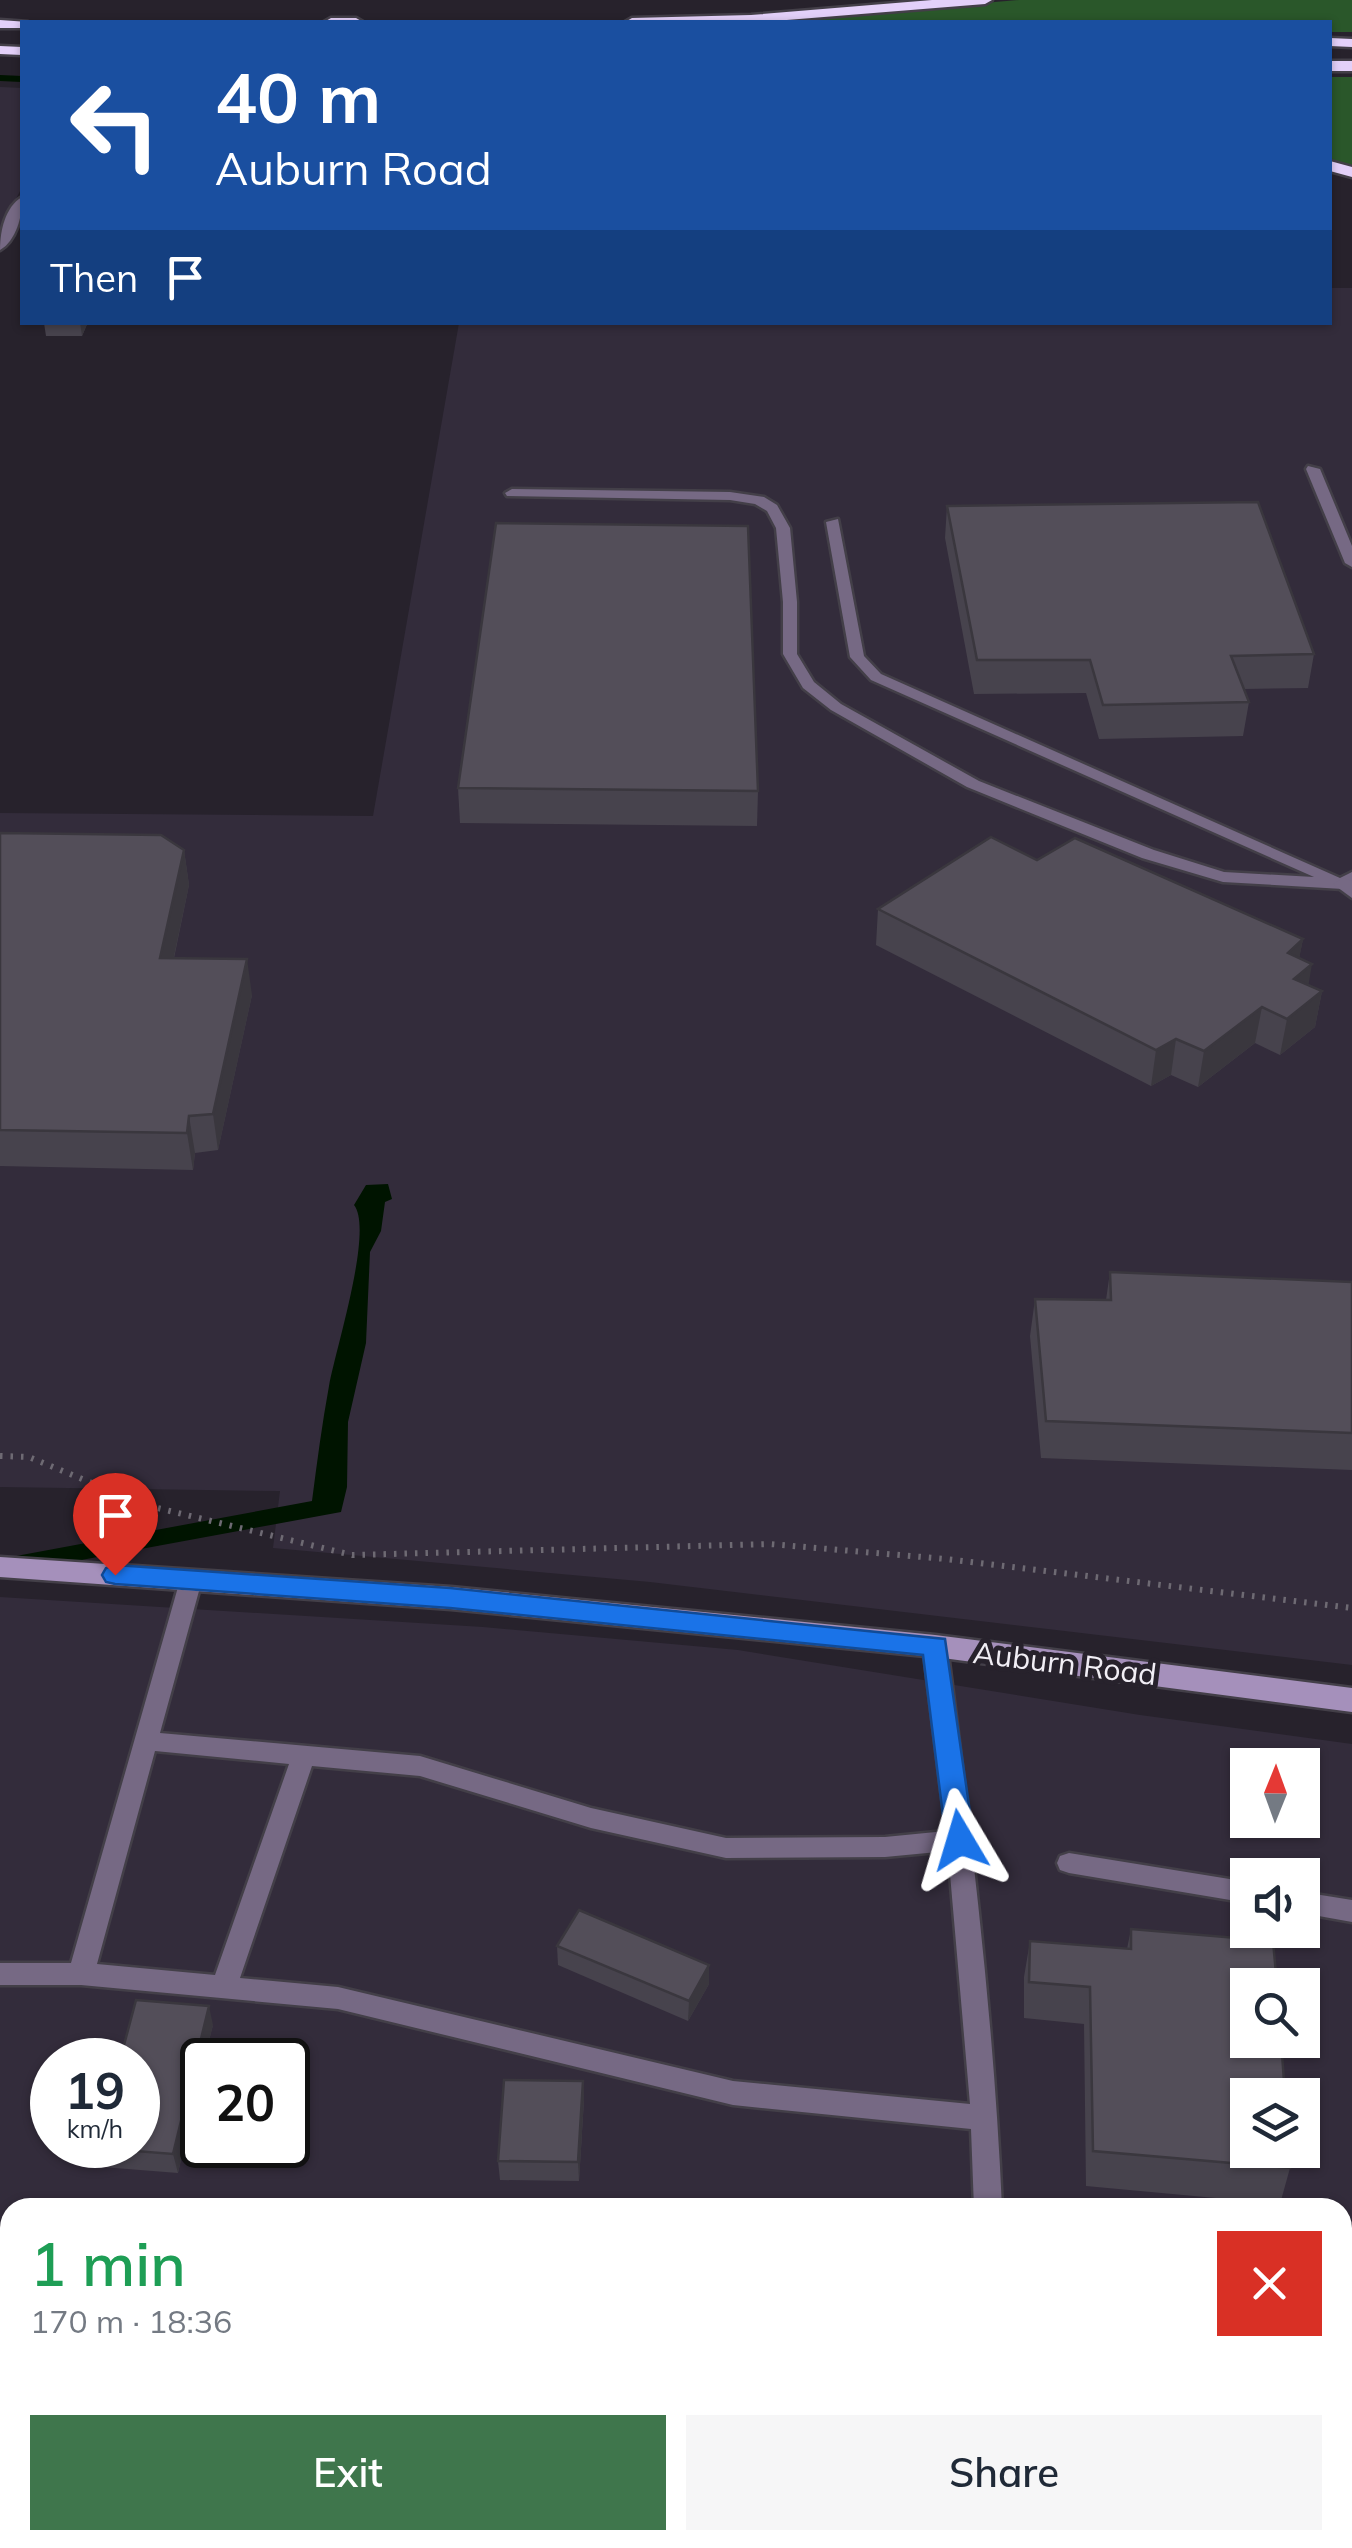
<!DOCTYPE html>
<meta charset="utf-8">
<style>
:root{--surface:#fff;--page:#f6f6f7;--text:#1f2937;--muted:#747a83;--accent:#3f764c}
body{margin:0;font-family:Mulish,sans-serif;background:var(--page);color:var(--text);height:100vh;display:flex;flex-direction:column;font-size:38px;white-space:nowrap}
*{box-sizing:border-box;margin:0}
p{font-size:32px;color:var(--muted)}
.icon{flex:none;width:55px;height:55px;fill:none;stroke:currentColor;stroke-width:2;stroke-linecap:round;stroke-linejoin:round}
.map{position:relative;flex:1;overflow:hidden}
.panel{position:absolute;left:0px;top:2198px;width:1352px;height:352px;display:flex;flex-direction:column;background:var(--surface);border-radius:30px 30px 0 0;box-shadow:0 2px 8px #0004}
.panel>*{flex:none}
.hud{position:absolute;left:20px;top:20px;width:1312px;height:305px;border-radius:0px;box-shadow:0 2px 8px #0004;background:#1a4fa0;color:#fff;overflow:hidden}
.needle{width:65px;rotate:1deg}
.fabs{position:absolute;left:1230px;top:1748px;display:grid;gap:20px}
.fabs a{display:grid;place-items:center;width:90px;height:90px;border-radius:0px;background:var(--surface);box-shadow:0 2px 8px #0004;font-size:50px}
.speed{position:absolute;left:30px;top:2038px;display:flex;gap:20px;font-size:50px;font-weight:700;text-align:center}
.speed>*{display:grid;place-content:center;width:130px;height:130px;border-radius:50%;background:var(--surface);box-shadow:0 2px 8px #0004;line-height:1}
.speed small{font-size:25px;font-weight:400}
.speed .limit{border:5px solid #111;border-radius:15px;background:#fff;color:#111}
.pin{position:absolute;display:grid;place-items:center;width:85px;height:85px;color:#fff;margin:-102px -42px;border-radius:50% 50% 50% 0;rotate:-45deg;box-shadow:0 0 10px #0007}
.pin .icon{rotate:45deg}
.me{position:absolute;width:110px;margin:-55px;rotate:353deg;stroke-linejoin:round;filter:drop-shadow(0 0 8px #0008)}
.turn{display:flex;align-items:center;gap:35px;height:210px;padding:0 30px;font-size:45px}
.turn .icon{width:130px;height:130px;stroke-width:2.5}
.turn b{display:block;font-size:70px;line-height:85px}
.then{display:flex;align-items:center;height:95px;padding:0 30px;background:#0003;gap:20px;font-size:38px}
.round{display:grid;place-items:center;flex:none;width:105px;height:105px;border-radius:0px;background:var(--page)}
.overview{display:flex;align-items:center;justify-content:space-between;height:170px;padding:0 30px}
h1{font-size:60px;font-weight:600;line-height:75px;color:#1e9e55}
.action{display:flex;gap:20px;margin-top:auto;padding:20px 30px}
.action a{flex:1;height:115px;border-radius:0px;background:var(--accent);color:#fff;font-size:40px;font-weight:600;line-height:115px;text-align:center}
.action a+a{background:var(--page);color:var(--text)}
.map>svg:first-child{display:block}
</style>
<div class="map">
<svg width="1352" height="2548" viewBox="0 0 1352 2548">
<rect width="100%" height="100%" fill="#27222c"/>
<g fill="#332c3b" fill-rule="evenodd">
<path d="M0 87 22 88V187L0 231Z"/>
<path d="M1330 288H1352V1665L650 1582 273 1548 280 1491 0 1487V813L373 816 459 323 1330 322Z"/>
<path d="M0 1597 483 1627 738 1650 1140 1715 1352 1744V2548H0ZM1248 1765H1302V1820H1248ZM1248 1875H1302V1930H1248ZM1248 1985H1302V2040H1248ZM52 2060H138V2145H52ZM202 2060H288V2145H202ZM1248 2095H1302V2150H1248ZM10 2208H1342V2540H10Z"/>
</g>
<g fill="#2a572a">
<path d="M1019 0H1352V32H1330V22H764Z"/>
<path d="M1330 77H1352V165L1330 160Z"/>
</g>
<path fill="#001400" d="M388 1184 392 1199 385 1202 381 1231 370 1252 366 1343 348 1422 347 1487 341 1512 0 1575V1559L312 1501C317 1462 322 1424 329 1386 335 1351 374 1230 354 1205L366 1185Z"/>
<g fill="none" stroke-linecap="round" stroke-linejoin="round">
<path stroke="#001400" stroke-width="6" d="M0 78 22 79"/>
<g stroke="#433f48" stroke-width="5">
<g id="lane">
<path d="M1308 466 1320 469 1352 546V567L1345 563 1306 469Z"/>
<path d="M512 489 730 492 764 497 777 505 790 528 797 602V654L814 682 841 704 979 781 1154 850 1224 872 1314 877 871 680 850 657 826 522 838 519 864 656 881 674 1340 878 1352 872V885L1343 889 1223 882 1142 858 967 787 831 710 803 688 783 654V602L776 528 767 511 755 504 730 500 507 496 505 493Z"/>
<path d="M191 1572 199 1574 202 1580 160 1733 420 1756 591 1808 726 1838 885 1837 946 1831 923 1646 927 1640 935 1637 943 1640 947 1646C971 1833 994 2020 1002 2208H974L971 2129 733 2105 338 2009 81 1985H0V1963H71L180 1580 183 1574ZM155 1751 289 1764 215 1975 97 1964ZM312 1766 420 1776 591 1828 726 1858 885 1857 948 1851 970 2104 733 2081 338 1987 240 1978Z"/>
<path d="M1069 1853 1248 1882V1903L1069 1873 1060 1870 1057 1863 1060 1856Z"/>
<path d="M1302 1892 1352 1900V1922L1302 1913Z"/>
<path d="M1342 2350 1352 2351V2379L1342 2378Z"/>
<rect x="982" y="2540" width="30" height="8"/>
</g>
</g>
<g stroke="#433f48" stroke-width="5">
<g id="street">
<path d="M22 197C23 215 16 241 0 250 0 231 5 207 22 197Z"/>
<path d="M1343 878 1352 881V898L1333 884Z"/>
</g>
</g>
<g stroke="#433f48" stroke-width="5">
<path id="secondary" d="M0 1557 451 1587 935 1635 1352 1688V1712L935 1657 451 1609 0 1577Z"/>
</g>
<g stroke="#433f48" stroke-width="5">
<g id="highway">
<path d="M932 0H992L985 4 762 22H625L632 18 751 15Z"/>
<path d="M331 18H356L363 22H324Z"/>
<path d="M0 20 28 22H22V28H0Z"/>
<path d="M1330 38 1352 39V47L1330 46Z"/>
<path d="M0 46 22 47V55L0 54Z"/>
<rect x="1330" y="61" width="22" height="10"/>
<path d="M1330 161 1352 167V177L1330 171Z"/>
</g>
</g>
<path stroke="#6e6a73" stroke-width="6" stroke-dasharray="2.5 8" stroke-linecap="butt" d="M0 1456 29 1457 145 1505 352 1555 770 1544 946 1559 1352 1608"/>
<use href="#lane" fill="#766984" fill-rule="evenodd"/>
<use href="#street" fill="#766984" fill-rule="evenodd"/>
<use href="#secondary" fill="#a590bb" fill-rule="evenodd"/>
<use href="#highway" fill="#e3d0f9" fill-rule="evenodd"/>
</g>
<g fill="#47434d">
<path d="M88 322 82 336H46L44 323H36Z"/>
<path d="M947 506 1314 654 1308 688 1244 689 1249 702 1243 736 1099 739 1086 693 974 694 945 538Z"/>
<path d="M458 788 758 791 757 826 460 823Z"/>
<path d="M0 833 184 850 189 885 174 958 252 995 218 1150 195 1153 193 1170 0 1166Z"/>
<path d="M878 909 1303 939 1299 958 1308 985 1322 991 1315 1027 1280 1055 1255 1043 1198 1087 1171 1075 1151 1086 876 945Z"/>
<path d="M1110 1272 1352 1282V1470L1041 1458 1030 1336 1035 1299 1106 1300Z"/>
<path d="M1131 1929 1290 2168 1280 2204 1086 2186 1084 2024 1024 2018V1977L1030 1941 1127 1949Z"/>
<path d="M557 1946 709 1984 688 2021 558 1965Z"/>
<path d="M213 2025 204 2060H202V2068L178 2173 102 2167 96 2148Z"/>
<path d="M583 2081 584 2100 579 2181 500 2180 498 2161Z"/>
<path d="M1057 2540H1269L1270 2548H1057Z"/>
</g>
<g fill="#3a373e">
<path d="M80 322H88L82 336Z"/>
<path d="M184 850 189 885 166 994 160 958Z"/>
<path d="M1303 939 1296 975 1288 953Z"/>
<path d="M247 959 252 995 218 1150 213 1114Z"/>
<path d="M1312 964 1306 1000 1294 979Z"/>
<path d="M1322 991 1315 1027 1280 1055 1287 1019Z"/>
<path d="M1262 1007 1255 1043 1198 1087 1204 1051Z"/>
<path d="M1176 1039 1171 1075 1151 1086 1156 1050Z"/>
<path d="M189 1116 195 1153 193 1170 187 1133Z"/>
<path d="M709 1965V1984L688 2021 689 2001Z"/>
<path d="M209 2006 213 2025 204 2060H202V2068L178 2173 173 2154Z"/>
<path d="M583 2081 584 2100 579 2181 578 2162Z"/>
</g>
<g fill="#534e59" stroke="#3a373e" stroke-width="2.5">
<path d="M1258 502 1314 654 1231 656 1249 702 1103 705 1090 660H977L947 506Z"/>
<path d="M496 523 748 526 758 791 458 788Z"/>
<path d="M0 833 161 835 184 850 160 958 247 959 213 1114 189 1116 187 1133 0 1130Z"/>
<path d="M991 837 1037 860 1075 838 1303 939 1288 953 1312 964 1294 979 1322 991 1287 1019 1262 1007 1204 1051 1176 1039 1156 1050 878 909Z"/>
<path d="M1110 1272 1352 1282V1433L1046 1421 1035 1299 1111 1300Z"/>
<path d="M579 1910 709 1965 689 2001 557 1946Z"/>
<path d="M1131 1929 1273 1941 1277 1985H1248V2040H1281L1285 2095H1248V2150H1289L1290 2168 1093 2151 1090 1987 1029 1982 1030 1941 1131 1949Z"/>
<path d="M136 2000 209 2006 173 2154 96 2148 97 2145H138V2060H120Z"/>
<path d="M504 2080 583 2081 578 2162 498 2161Z"/>
<path d="M1064 2540H1269L1270 2548H1065Z"/>
</g>
<path fill="#1a73e8" stroke="#114b97" stroke-width="2.5" d="M115 1565 450 1588 945 1639 974 1840 970 1848 960 1851 950 1848 946 1840 923 1655 450 1608 115 1584 106 1582 102 1575 106 1568Z"/>
<g text-anchor="middle" dominant-baseline="central" stroke-width="10" stroke-linejoin="round" paint-order="stroke">
<g font-size="30" fill="#f1eef5" stroke="#27222c">
<text transform="translate(1065 1663) rotate(7)">Auburn Road</text>
</g>
</g>
</svg>
<div class="fabs">
<a><svg class="needle" viewBox="-14 -14 28 28"><path d="M0-13l5 13h-10z" fill="#e53935"/><path d="M0 13l5-13h-10z" fill="#747a83"/></svg></a>
<a><svg class="icon" aria-label="sound" viewBox="0 0 24 24"><path d="M4 9h4l5-4v14l-5-4H4zM17 9q2 3 0 6"/></svg></a>
<a><svg class="icon" aria-label="search" viewBox="0 0 24 24"><circle cx="10" cy="10" r="6"/><path d="M15 15l6 6"/></svg></a>
<a><svg class="icon" aria-label="layers" viewBox="0 0 24 24"><path d="M12 4l9 5-9 5-9-5zM3 14l9 5 9-5"/></svg></a>
</div>
<div class="speed"><div>19<small>km/h</small></div><div class="limit">20</div></div>
<div class="pin" style="left:115px;top:1575px;background:#d93025"><svg class="icon" aria-label="arrive" viewBox="0 0 24 24"><path d="M6 21V4h12l-3 4 3 4H6"/></svg></div>
<svg class="me" style="left:960px;top:1840px" viewBox="-20 -20 40 40"><path d="M0-17L14 15 0 8-14 15z" fill="#1a73e8" stroke="#fff" stroke-width="4"/></svg>
<div class="hud">
<div class="turn"><svg class="icon" aria-label="left" viewBox="0 0 24 24"><path d="M17 20v-9H6M10 6l-5 5 5 5"/></svg><div><b>40 m</b>Auburn Road</div></div>
<div class="then">Then<svg class="icon" aria-label="arrive" viewBox="0 0 24 24"><path d="M6 21V4h12l-3 4 3 4H6"/></svg></div>
</div>
<section class="panel">
<div class="overview"><div><h1>1 min</h1><p>170 m · 18:36</p></div><a class="round" style="background:#d93025;color:#fff"><svg class="icon" aria-label="close" viewBox="0 0 24 24"><path d="M6 6l12 12M18 6L6 18"/></svg></a></div>
<div class="action"><a>Exit</a><a>Share</a></div>
</section>
</div>
